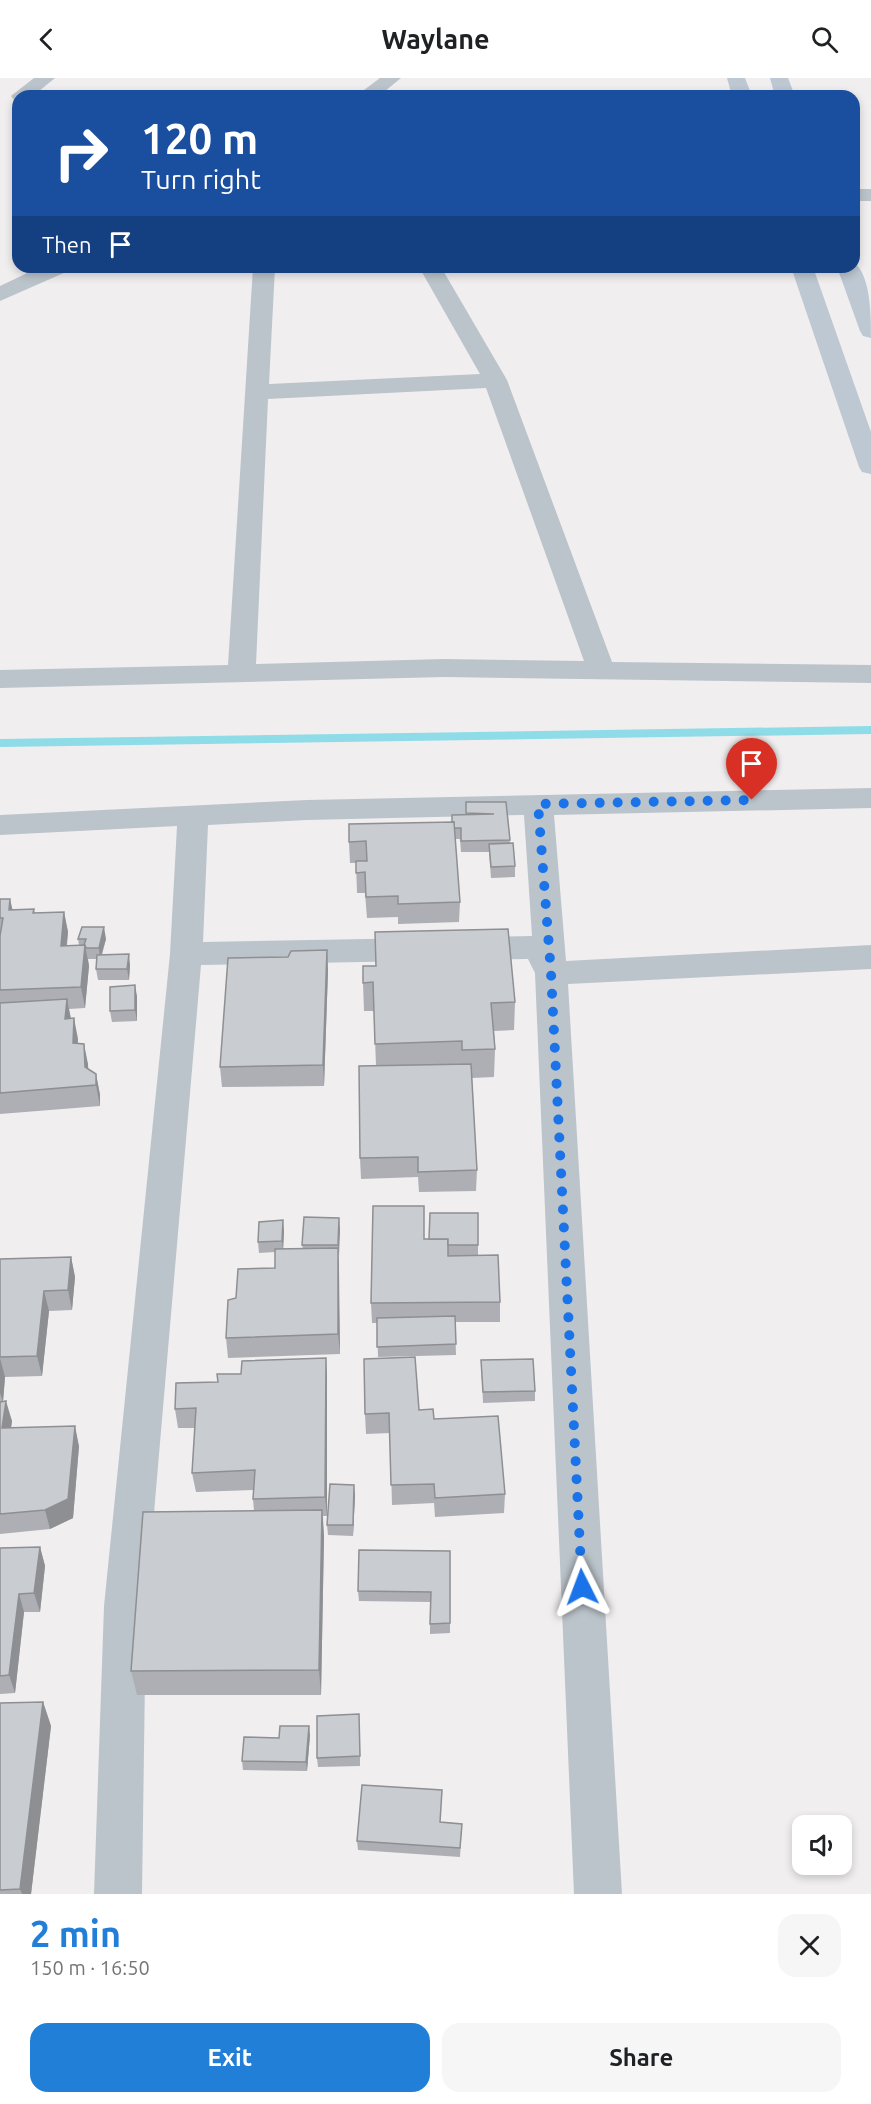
<!DOCTYPE html>
<meta charset="utf-8">
<style>
:root{--surface:#fff;--page:#f6f6f6;--text:#202124;--muted:#757577;--accent:#217fd8}
body{margin:0;font-family:Ubuntu,sans-serif;background:var(--page);color:var(--text);height:100vh;display:flex;flex-direction:column;font-size:22px;white-space:nowrap}
*{box-sizing:border-box;margin:0}
p{font-size:20px;color:var(--muted)}
.icon{flex:none;width:33px;height:33px;fill:none;stroke:currentColor;stroke-width:2;stroke-linecap:round;stroke-linejoin:round}
.map{position:relative;height:1816px;overflow:hidden}
.sheet{display:flex;flex-direction:column;background:var(--surface);flex:1}
.sheet>*{flex:none}
.hud{position:absolute;left:12px;top:12px;width:848px;height:183px;border-radius:18px;box-shadow:0 3px 9px #0003;background:#1a4fa0;color:#fff;overflow:hidden}
.buttons{position:absolute;left:792px;top:1737px;display:grid;gap:12px}
.buttons a{display:grid;place-items:center;width:60px;height:60px;border-radius:12px;background:var(--surface);box-shadow:0 3px 9px #0003;font-size:30px}
.pin{position:absolute;display:grid;place-items:center;width:51px;height:51px;color:#fff;margin:-62px -26px;border-radius:50% 50% 50% 0;rotate:-45deg;box-shadow:0 0 6px #0007}
.pin .icon{rotate:45deg}
.me{position:absolute;width:66px;margin:-33px;rotate:357deg;stroke-linejoin:round;filter:drop-shadow(0 0 4px #0008)}
.turn{display:flex;align-items:center;gap:21px;height:126px;padding:0 30px;font-size:27px}
.turn .icon{width:78px;height:78px;stroke-width:2.5}
.turn b{display:block;font-size:42px;line-height:51px}
.then{display:flex;align-items:center;height:57px;padding:0 30px;background:#0003;gap:12px;font-size:22px}
.round{display:grid;place-items:center;flex:none;width:63px;height:63px;border-radius:18px;background:var(--page)}
.head{display:flex;align-items:center;justify-content:space-between;height:102px;padding:0 30px}
h1{font-size:36px;font-weight:700;line-height:45px;color:var(--accent)}
.cta{display:flex;gap:12px;margin-top:auto;padding:12px 30px}
.cta a{flex:1;height:69px;border-radius:18px;background:var(--accent);color:#fff;font-size:24px;font-weight:700;line-height:69px;text-align:center}
.cta a+a{background:var(--page);color:var(--text)}
header{display:flex;justify-content:space-between;align-items:center;height:78px;padding:0 30px;background:var(--surface);font-size:27px;font-weight:700}
.map>svg:first-child{display:block}
</style>
<header><svg class="icon" aria-label="back" viewBox="0 0 24 24"><path d="M15 5l-7 7 7 7"/></svg>Waylane<svg class="icon" aria-label="search" viewBox="0 0 24 24"><circle cx="10" cy="10" r="6"/><path d="M15 15l6 6"/></svg></header>
<div class="map">
<svg width="871" height="1816" viewBox="0 0 871 1816">
<rect width="100%" height="100%" fill="#f1eeef"/>
<g fill="none" stroke-linecap="round" stroke-linejoin="round">
<path fill="#8edce8" fill-rule="evenodd" d="M871 648V656L0 669V661Z"/>
<g fill="#bbc4cb" fill-rule="evenodd">
<path d="M34 0H55L33 18H18V23L14 22 11 18Z"/>
<path d="M380 0H401L379 18H356Z"/>
<rect x="854" y="111" width="17" height="12"/>
<path d="M40 189H69L66 194 0 223V208Z"/>
<path d="M253 189H275L269 306 480 296 419 189H441L507 302 612 584 871 587V605L444 599 0 610V592L228 587ZM486 310 584 583 444 581 256 586 268 321Z"/>
<path d="M871 710V730L554 737 566 883 871 867V891L568 906 622 1816H574L535 895 528 881 201 887 146 1528 142 1816H94L104 1528 170 876 177 748 0 757V737L307 722ZM524 737 532 858 203 864 208 747 307 742Z"/>
</g>
<g fill="#bdc8d2" fill-rule="evenodd">
<path d="M727 0H745L752 18H732Z"/>
<path d="M770 0H788L795 18H775Z"/>
<path d="M854 184C871 198 871 238 871 260L863 258 860 253 837 189H854Z"/>
<path d="M791 189H813L871 354V396L862 394 859 389Z"/>
</g>
</g>
<g fill="#adafb4">
<path d="M466 724H506L510 765 515 788V799L491 800 489 774H461L460 761H455L460 824 459 844 398 846V839L367 840 365 815H357L356 785H350L349 764 452 744V737H466Z"/>
<path d="M0 821 12 831H34L35 835 64 834 68 854 67 868 79 867 78 861H106L102 877 130 887 129 902H98L96 891 97 881H88L89 888 85 930 69 931 71 940H74L77 965 88 986V991L96 996 100 1017V1028L0 1036Z"/>
<path d="M327 872 328 893 324 1008 222 1009 220 989 288 879Z"/>
<path d="M376 888 515 924 514 952 494 953 495 971 494 999 472 1000 477 1092 476 1113 419 1114 418 1099 361 1101 360 1080 376 988 374 933H364L363 905Z"/>
<path d="M137 918V943L112 944 110 933Z"/>
<path d="M340 1151 338 1178 340 1276 228 1280 226 1260 236 1220 275 1190V1174L259 1175 258 1164 284 1153 283 1171H303L302 1167Z"/>
<path d="M424 1161 478 1167V1178L500 1224V1244H455L456 1277 378 1279 377 1245H372L371 1225Z"/>
<path d="M71 1179 75 1199 72 1232 49 1233 42 1298 5 1299 3 1323 12 1343 11 1350 79 1368 73 1440 50 1451 0 1456V1181Z"/>
<path d="M326 1280 327 1300V1438H323L324 1458 321 1617H137L131 1593 254 1433 253 1421V1412L196 1414 192 1395 195 1350H178L175 1331 218 1304 241 1296Z"/>
<path d="M481 1282 535 1313V1323L483 1325Z"/>
<path d="M419 1332 434 1341 505 1416 504 1435 435 1439 434 1425 392 1427 390 1355 366 1356 365 1336Z"/>
<path d="M355 1417 353 1458 328 1457 327 1447Z"/>
<path d="M40 1469 45 1488 40 1534H24L15 1615 0 1616V1470Z"/>
<path d="M450 1473V1555L430 1556V1524L359 1523 358 1513Z"/>
<path d="M43 1624 51 1648 31 1816H0V1625Z"/>
<path d="M360 1646V1688L318 1689 317 1680Z"/>
<path d="M310 1657 307 1693 243 1692 242 1683 279 1660Z"/>
<path d="M441 1744 462 1746 460 1779 358 1772 357 1763Z"/>
</g>
<g fill="#8d8f92">
<path d="M10 821 15 842 9 832Z"/>
<path d="M64 834 68 854 64 889 61 868Z"/>
<path d="M104 849 106 861 100 881 99 870Z"/>
<path d="M85 867 89 888 85 930 81 909Z"/>
<path d="M327 872 328 893 324 1008 323 987Z"/>
<path d="M129 876 130 887 129 902 127 891Z"/>
<path d="M135 907 137 918V943L135 932Z"/>
<path d="M67 921 71 942 65 941Z"/>
<path d="M74 940 78 961 77 985 73 965Z"/>
<path d="M84 966 88 986 89 1009 85 989Z"/>
<path d="M96 996 100 1017V1028L96 1007Z"/>
<path d="M339 1140 340 1151 339 1178 338 1167Z"/>
<path d="M283 1142 284 1153 283 1174 282 1163Z"/>
<path d="M338 1170 339 1190 340 1276 338 1256Z"/>
<path d="M71 1179 75 1199 72 1232 68 1212Z"/>
<path d="M44 1213 49 1233 42 1298 37 1278Z"/>
<path d="M0 1280 5 1299 3 1324 0 1315Z"/>
<path d="M326 1280 327 1300V1438L325 1419Z"/>
<path d="M6 1323 12 1343 8 1370 2 1350Z"/>
<path d="M75 1348 79 1368 73 1440 50 1451 45 1432Z"/>
<path d="M354 1407 355 1417 353 1458V1447Z"/>
<path d="M322 1432 324 1458 321 1617 319 1592Z"/>
<path d="M40 1469 45 1488 40 1534 34 1515Z"/>
<path d="M19 1516 24 1534 15 1615 9 1597Z"/>
<path d="M43 1624 51 1648 31 1816H22L20 1811Z"/>
<path d="M309 1648 310 1657 307 1693 306 1684Z"/>
</g>
<g fill="#c9ccd1" stroke="#8d8f92" stroke-width="1.5">
<path d="M466 724H506L510 762 461 763V750H454V744H452V737L494 736 466 735Z"/>
<path d="M454 744 460 824 398 826V818L366 819 365 794 356 795V783H367L366 763 349 764V746Z"/>
<path d="M513 765 515 788 491 789 489 766Z"/>
<path d="M0 821H10L9 832 34 831 33 835 64 834 61 868 85 867 81 909 0 912V858L3 840H0Z"/>
<path d="M82 849H104L99 870H86L85 867H84L86 861H78Z"/>
<path d="M508 851 515 924 491 925 495 971 462 972V963L375 966 373 904 363 905V888H376L375 854Z"/>
<path d="M327 872 323 987 220 989 228 880 288 879 291 873Z"/>
<path d="M129 876 127 891H96L97 877Z"/>
<path d="M135 907V932L110 933V909Z"/>
<path d="M67 921 65 941 74 940 73 965 84 966 85 989 96 996V1007L0 1015V925Z"/>
<path d="M471 986 477 1092 418 1094V1079L360 1080 359 988Z"/>
<path d="M373 1128H424V1161H448V1178L498 1177 500 1224 371 1225Z"/>
<path d="M430 1135H478V1167H448V1161H429Z"/>
<path d="M304 1139 339 1140 338 1167H302Z"/>
<path d="M283 1142 282 1163 258 1164 259 1144Z"/>
<path d="M338 1170V1256L226 1260 228 1222 236 1220 238 1191 275 1190V1171Z"/>
<path d="M71 1179 68 1212 44 1213 37 1278 0 1279V1181Z"/>
<path d="M455 1238 456 1266 377 1269V1240Z"/>
<path d="M415 1279 419 1332 433 1331 434 1341 498 1338 505 1416 435 1420 434 1406 391 1407 389 1335 365 1336 364 1281Z"/>
<path d="M326 1280 325 1419 253 1421 255 1392 192 1395 196 1330 175 1331 176 1305 218 1304 217 1296H241L242 1283Z"/>
<path d="M533 1281 535 1313 483 1314 481 1282Z"/>
<path d="M6 1323 2 1350 75 1348 68 1421 45 1432 0 1436V1324Z"/>
<path d="M330 1406 354 1407 353 1447H327Z"/>
<path d="M322 1432 319 1592 131 1593 143 1434Z"/>
<path d="M40 1469 34 1515 19 1516 9 1597 0 1598V1470Z"/>
<path d="M359 1472 450 1473V1545L430 1546 431 1514 358 1513Z"/>
<path d="M43 1624 20 1811 0 1812V1625Z"/>
<path d="M359 1636 360 1678 317 1680V1638Z"/>
<path d="M280 1648H309L306 1684 242 1683 244 1659 279 1660Z"/>
<path d="M362 1707 442 1712 440 1744 462 1746 460 1770 357 1763Z"/>
</g>
<g fill="none" stroke-linecap="round" stroke-linejoin="round">
<path stroke="#1a73e8" stroke-width="10" stroke-dasharray="0 18" d="M582 1509 551 895 538 726 752 722"/>
</g>
</svg>
<div class="buttons">
<a><svg class="icon" aria-label="sound" viewBox="0 0 24 24"><path d="M4 9h4l5-4v14l-5-4H4zM17 9q2 3 0 6"/></svg></a>
</div>
<div class="pin" style="left:752px;top:722px;background:#d93025"><svg class="icon" aria-label="arrive" viewBox="0 0 24 24"><path d="M6 21V4h12l-3 4 3 4H6"/></svg></div>
<svg class="me" style="left:582px;top:1509px" viewBox="-20 -20 40 40"><path d="M0-17L14 15 0 8-14 15z" fill="#1a73e8" stroke="#fff" stroke-width="4"/></svg>
<div class="hud">
<div class="turn"><svg class="icon" aria-label="right" viewBox="0 0 24 24"><path d="M7 20v-9h11M14 6l5 5-5 5"/></svg><div><b>120 m</b>Turn right</div></div>
<div class="then">Then<svg class="icon" aria-label="arrive" viewBox="0 0 24 24"><path d="M6 21V4h12l-3 4 3 4H6"/></svg></div>
</div>
</div>
<section class="sheet">
<div class="head"><div><h1>2 min</h1><p>150 m · 16:50</p></div><a class="round"><svg class="icon" aria-label="close" viewBox="0 0 24 24"><path d="M6 6l12 12M18 6L6 18"/></svg></a></div>
<div class="cta"><a>Exit</a><a>Share</a></div>
</section>
